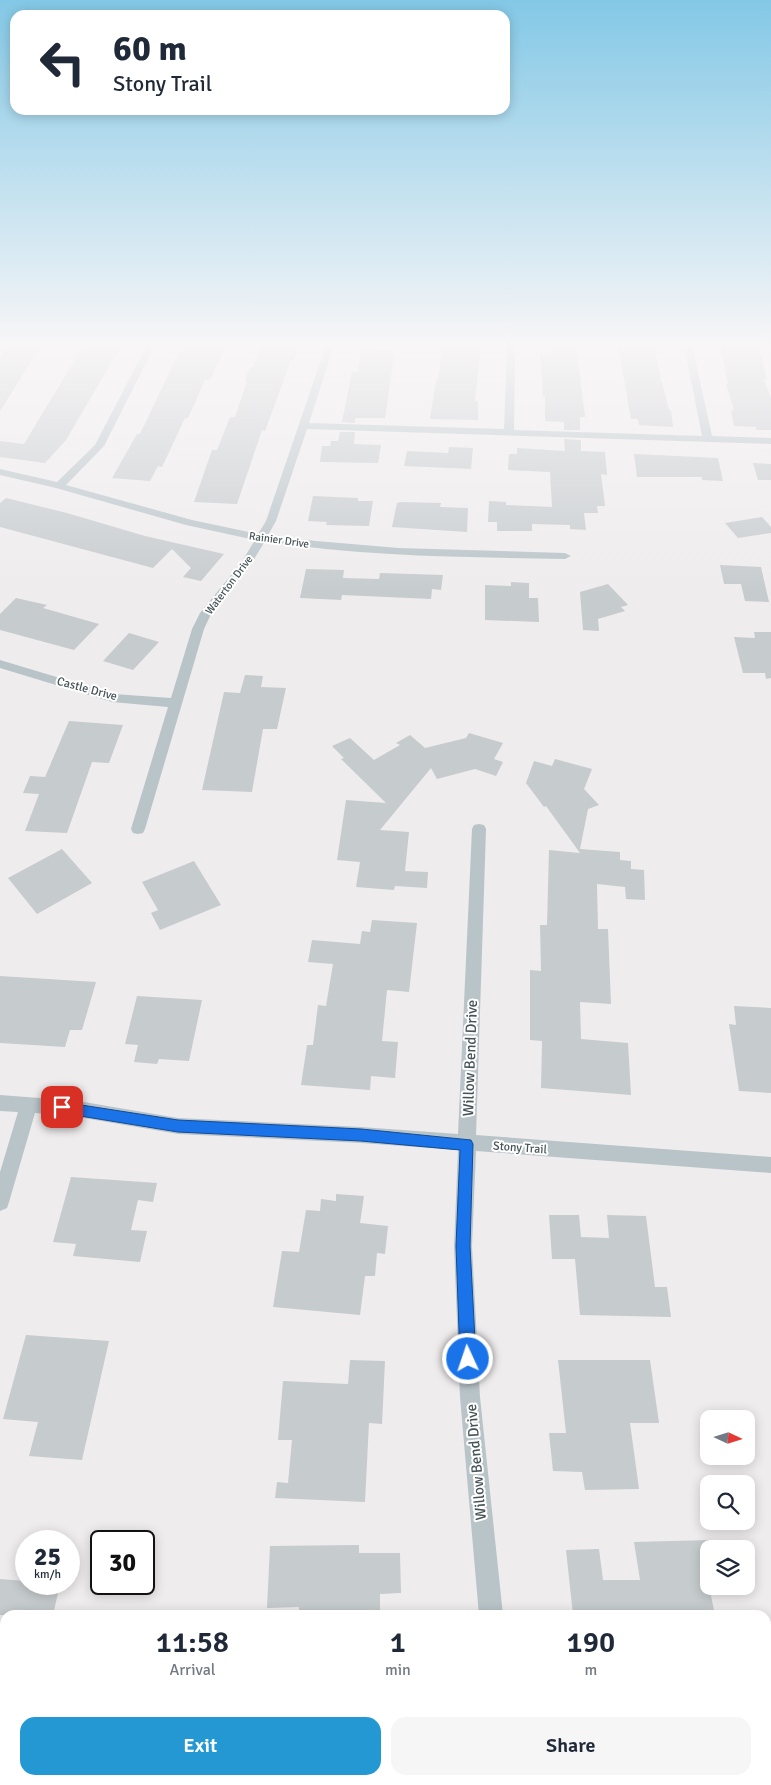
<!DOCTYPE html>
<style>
:root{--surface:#fff;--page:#f6f6f7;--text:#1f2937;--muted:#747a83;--accent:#2398d2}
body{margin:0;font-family:Signika,sans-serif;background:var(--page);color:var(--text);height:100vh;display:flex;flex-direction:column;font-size:19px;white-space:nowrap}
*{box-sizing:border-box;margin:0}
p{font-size:16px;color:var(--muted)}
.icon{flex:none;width:28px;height:28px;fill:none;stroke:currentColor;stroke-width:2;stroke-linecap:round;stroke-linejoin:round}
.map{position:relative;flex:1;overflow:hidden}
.sheet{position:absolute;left:0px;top:1610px;width:771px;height:175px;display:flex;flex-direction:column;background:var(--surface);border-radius:15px 15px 0 0;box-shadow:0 2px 12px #0003}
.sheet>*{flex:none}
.hud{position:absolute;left:10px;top:10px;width:500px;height:105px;border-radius:15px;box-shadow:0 2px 12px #0003;background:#fff;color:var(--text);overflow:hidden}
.needle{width:32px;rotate:94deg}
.fabs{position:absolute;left:700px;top:1410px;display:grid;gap:10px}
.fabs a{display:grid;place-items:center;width:55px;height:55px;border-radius:10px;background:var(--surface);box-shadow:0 2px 12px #0003;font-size:25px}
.speed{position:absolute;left:15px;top:1530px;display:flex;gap:10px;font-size:25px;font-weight:700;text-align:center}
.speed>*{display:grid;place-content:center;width:65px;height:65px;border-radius:50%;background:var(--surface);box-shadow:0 2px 12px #0003;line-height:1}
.speed small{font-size:12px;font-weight:400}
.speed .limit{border:2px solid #111;border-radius:8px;background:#fff;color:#111}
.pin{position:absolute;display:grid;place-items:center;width:42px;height:42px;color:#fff;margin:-21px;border-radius:10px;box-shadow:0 2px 8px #0006}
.me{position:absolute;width:55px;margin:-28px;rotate:357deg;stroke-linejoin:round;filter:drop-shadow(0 0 4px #0008)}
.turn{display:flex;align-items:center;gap:18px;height:105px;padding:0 20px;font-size:22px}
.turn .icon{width:65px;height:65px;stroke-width:2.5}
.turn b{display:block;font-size:35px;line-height:42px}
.eta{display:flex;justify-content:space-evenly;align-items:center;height:85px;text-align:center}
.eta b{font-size:30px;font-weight:600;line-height:35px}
.action{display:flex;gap:10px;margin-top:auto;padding:10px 20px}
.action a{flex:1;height:58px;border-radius:15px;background:var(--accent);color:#fff;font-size:20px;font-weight:600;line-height:58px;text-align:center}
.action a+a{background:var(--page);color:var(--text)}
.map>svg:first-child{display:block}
</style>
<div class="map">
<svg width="771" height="1785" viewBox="0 0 771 1785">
<rect width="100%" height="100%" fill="#efeced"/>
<g fill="#c6cbce">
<path d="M9 344H42L0 411V357Z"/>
<path d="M93 344H122L66 440 45 463 0 457V441L24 444 82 348 91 349Z"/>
<path d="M183 344H227L210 380H205L188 418H185L162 467 158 466 150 481 112 478 137 434H140Z"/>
<path d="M261 344H299L294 360H291L265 431 262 430 237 504 194 502 212 450H217L230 417H235L247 381H245L250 367H253Z"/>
<path d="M443 344H481L475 401H478V420L430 419 436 380H438Z"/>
<path d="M550 344H576L585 417H580V430H564V422L545 421V396H543L540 353 551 354Z"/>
<path d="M618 344H654L661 382H662L669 410H671L673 427 639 425 638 419H631Z"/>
<path d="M720 344H758L767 379H764L771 398V430H756V427L734 426 731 410H734L726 384H728Z"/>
<path d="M361 349 393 350 392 355H394L385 418H355V423L342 422 352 372H358Z"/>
<path d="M340 432H355L354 444 381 445 378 463 320 462 322 446H330L331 441H338Z"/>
<path d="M564 439 581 440V451L605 452 607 475 601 474 605 506H597L598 513H584L586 530 570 529V525L532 524V531H497V522H488L489 501 506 502V505L552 507 550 472 508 470 509 454H517V448L565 451Z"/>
<path d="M449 447 473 448 471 469 404 466 407 451 448 453Z"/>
<path d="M634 454 718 458 723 481 702 480V477H637Z"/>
<path d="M753 463 771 464V480H758Z"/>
<path d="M313 496 358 498V501H373L369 526 326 525 327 522 308 521Z"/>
<path d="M6 498 67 513 145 536 224 554 201 581 183 577 191 568 172 549 153 568 0 527V503Z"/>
<path d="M401 502 441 503 440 507 468 508 467 532 392 527 397 503Z"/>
<path d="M762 517 771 527V533L738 538 725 523Z"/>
<path d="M720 565 761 567 769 602 745 601 741 584H724Z"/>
<path d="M306 569 344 570 343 578 379 579 380 573 443 575 441 590 432 589 431 599 342 595 341 600 300 598Z"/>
<path d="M511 582 529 583V598H538L539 622 485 620V585L511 586Z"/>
<path d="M608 584 628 605 621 607 625 611 598 619 599 631 583 630 580 592Z"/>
<path d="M16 598 47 605 43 608 99 624 74 650 0 630V614Z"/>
<path d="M754 632H771V678L766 679 765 673H743L734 637 755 638Z"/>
<path d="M129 633 159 642 133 670 103 661Z"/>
<path d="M245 675 263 676 261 687 286 688 277 729H263L252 792 202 790 224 692 240 693Z"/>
<path d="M69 721 123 725 109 763 92 762 67 833 25 831 39 794 23 793 30 776 45 777Z"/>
<path d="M469 733 503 743 494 759 503 762 496 776 475 769 437 779 431 768 380 830 409 832 405 871 428 872 427 888 395 886 394 890 356 887 360 862 337 860 346 800 386 803 341 759 344 758 332 746 350 738 374 760 400 745 396 743 410 735 425 748 466 738Z"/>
<path d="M555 759 592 769 584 789 599 805 588 809 580 849 620 852V860L631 861V869L644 870 645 900 626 899 625 887 597 884 598 929H608L611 1004 580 1002 581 1039 628 1043 631 1095 541 1088 542 1041 530 1040V970L541 971 540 925H547L549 850 580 853 546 806 544 807 526 783 534 761 552 766Z"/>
<path d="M62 849 92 883 37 914 8 878Z"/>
<path d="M194 861 221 905 160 930 151 913 158 910 142 882Z"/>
<path d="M372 920 417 923 409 992 387 990 382 1041 398 1042 395 1078 371 1076 370 1090 301 1085 307 1045H313L318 1005 326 1006 333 964 308 962 312 940 360 944 362 931 370 932Z"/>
<path d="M0 976 96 982 82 1030H70L65 1047 0 1043Z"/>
<path d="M137 996 202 1000 189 1061 159 1059 157 1064 134 1062 138 1045 125 1044Z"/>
<path d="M734 1006 771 1008V1093L739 1091 729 1024 736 1025Z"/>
<path d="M71 1177 157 1183 153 1202 138 1200 131 1230 147 1231 140 1262 73 1256 76 1244 53 1242Z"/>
<path d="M336 1194 364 1196 360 1223 388 1226 385 1254 377 1253 375 1276H365L360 1315 273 1307 282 1251 299 1252 306 1210 320 1211 321 1199 336 1201Z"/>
<path d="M549 1215H579L581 1237 609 1238 607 1215 646 1216 655 1287H667L671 1317 580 1315 575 1259H552Z"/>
<path d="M26 1335 109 1341 82 1460 29 1456 38 1422 3 1419Z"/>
<path d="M350 1360 385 1361 382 1424 369 1423 365 1502 275 1498 277 1482 288 1483 292 1440H278L283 1381 348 1384Z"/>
<path d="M558 1360H650L659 1423H630L639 1489 585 1490 582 1472 553 1471 549 1433H566Z"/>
<path d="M709 1540V1586L715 1615H573L566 1550 599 1549 603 1580H640L634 1542Z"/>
<path d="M359 1545V1553H400L401 1593 380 1594V1615H299V1607L267 1608 270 1546Z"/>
<path d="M0 1579 26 1581V1584H60L53 1615H0Z"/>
</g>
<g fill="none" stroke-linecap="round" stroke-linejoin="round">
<g fill="#b8c4c8" fill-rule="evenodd">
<path d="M147 345H155L104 446 66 485 192 520 258 534 266 521 326 345H334L309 423 504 429 507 345H515L514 430 702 436 684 345H692L712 436 771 438V444L307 429 276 521 268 535 316 541 399 548 565 553 571 556 565 559C465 557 364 557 265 541L250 566 211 614 204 629 145 829 143 833 138 834 133 833 131 829 168 707 112 702 0 668V660L113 694 171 698 192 629 200 613 241 563 255 540 186 525 56 488 0 475V469L57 482 95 445Z"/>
<path d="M479 824 484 825 486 829 476 1135 771 1157V1173L476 1151 472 1246 480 1397 503 1615H479L460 1397 454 1246 458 1150 361 1143 178 1134 78 1117 35 1113 9 1202 7 1208 0 1211V1172L18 1112 0 1111V1095L78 1101 178 1118 361 1127 458 1134 472 829 474 825Z"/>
<path d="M493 1780H517L518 1785H492Z"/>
</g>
</g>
<linearGradient id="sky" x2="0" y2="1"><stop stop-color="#83c8e6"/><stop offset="0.58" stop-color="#f8f6f7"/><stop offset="1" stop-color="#f8f6f7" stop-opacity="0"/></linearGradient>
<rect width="771" height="594" fill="url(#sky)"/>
<path fill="#1a73e8" stroke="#114b97" d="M62 1102 178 1120 361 1129 471 1140 473 1144 470 1246 476 1359 473 1365 468 1367 462 1365 460 1359 456 1246 460 1150 361 1141 178 1132 62 1113 57 1112 55 1107 57 1103Z"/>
<g text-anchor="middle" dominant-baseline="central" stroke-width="4" stroke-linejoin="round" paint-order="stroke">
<g font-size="11" fill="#465458" stroke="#fff">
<text transform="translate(279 540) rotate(8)">Rainier Drive</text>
<text transform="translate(229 585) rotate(-53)">Waterton Drive</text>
</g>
<g font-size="12" fill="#465458" stroke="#fff">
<text transform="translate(87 689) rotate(15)">Castle Drive</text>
<text transform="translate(520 1148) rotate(4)">Stony Trail</text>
</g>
<g font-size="15" fill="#465458" stroke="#fff">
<text transform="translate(470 1058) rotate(-88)">Willow Bend Drive</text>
<text transform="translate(476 1462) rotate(-95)">Willow Bend Drive</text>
</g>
</g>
</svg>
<div class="fabs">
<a><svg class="needle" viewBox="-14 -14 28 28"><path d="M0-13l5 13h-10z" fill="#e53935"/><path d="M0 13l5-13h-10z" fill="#747a83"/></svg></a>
<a><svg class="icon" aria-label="search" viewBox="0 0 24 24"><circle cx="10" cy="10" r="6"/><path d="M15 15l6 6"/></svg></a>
<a><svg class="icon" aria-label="layers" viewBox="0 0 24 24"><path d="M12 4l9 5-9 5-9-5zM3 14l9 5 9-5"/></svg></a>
</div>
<div class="speed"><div>25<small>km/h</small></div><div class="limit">30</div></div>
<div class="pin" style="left:62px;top:1107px;background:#d93025"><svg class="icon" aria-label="arrive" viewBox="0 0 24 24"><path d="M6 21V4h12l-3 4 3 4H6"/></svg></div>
<svg class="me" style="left:468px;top:1359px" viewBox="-20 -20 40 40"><circle r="17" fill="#1a73e8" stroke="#fff" stroke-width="3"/><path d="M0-11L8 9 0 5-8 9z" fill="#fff"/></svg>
<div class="hud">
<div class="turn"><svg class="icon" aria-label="left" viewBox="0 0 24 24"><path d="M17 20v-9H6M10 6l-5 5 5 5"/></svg><div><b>60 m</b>Stony Trail</div></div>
</div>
<section class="sheet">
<div class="eta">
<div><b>11:58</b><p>Arrival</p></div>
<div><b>1</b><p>min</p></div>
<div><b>190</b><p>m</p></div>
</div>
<div class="action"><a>Exit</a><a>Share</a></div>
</section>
</div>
